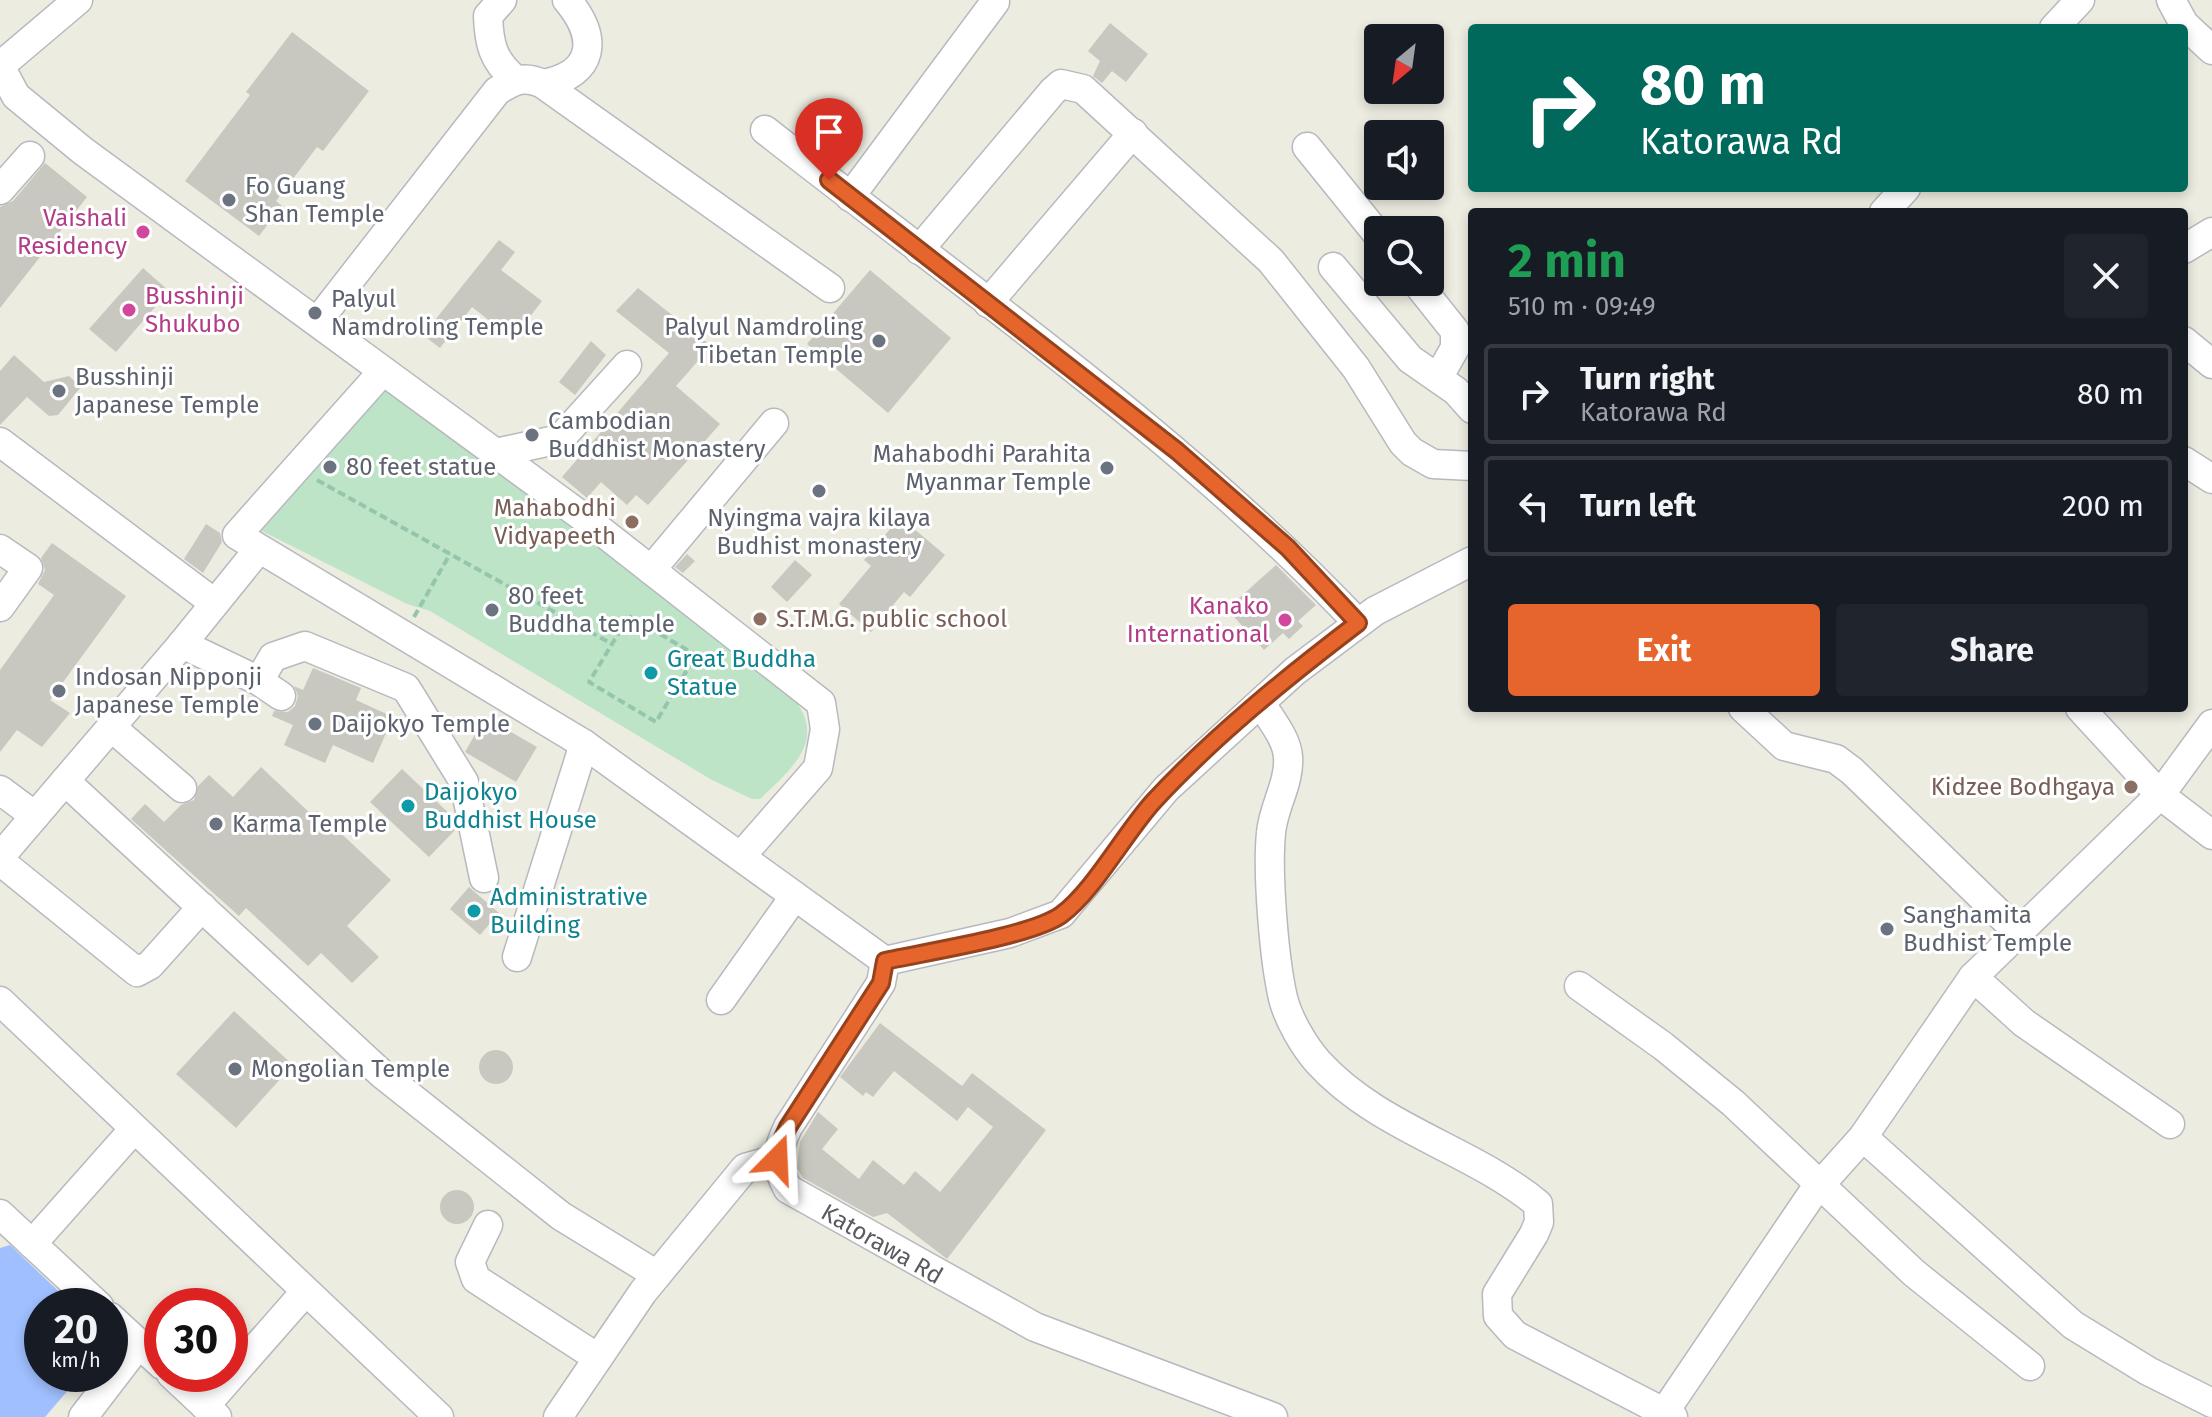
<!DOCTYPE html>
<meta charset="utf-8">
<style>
:root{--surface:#171b24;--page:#20242c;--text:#f1f3f6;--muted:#9ea1a6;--line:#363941;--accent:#e6652c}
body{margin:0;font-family:"Fira Sans",sans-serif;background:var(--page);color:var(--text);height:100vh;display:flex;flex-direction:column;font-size:30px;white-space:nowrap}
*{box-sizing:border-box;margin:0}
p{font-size:26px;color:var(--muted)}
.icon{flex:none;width:44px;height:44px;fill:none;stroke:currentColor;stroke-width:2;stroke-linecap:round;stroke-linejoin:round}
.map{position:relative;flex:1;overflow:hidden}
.panel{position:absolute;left:1468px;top:208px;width:720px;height:504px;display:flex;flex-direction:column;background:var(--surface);border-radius:8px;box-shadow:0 4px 12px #0003}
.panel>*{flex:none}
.guide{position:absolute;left:1468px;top:24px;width:720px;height:168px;border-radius:8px;box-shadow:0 4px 12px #0003;background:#00695c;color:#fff;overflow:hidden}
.needle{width:52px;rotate:209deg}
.buttons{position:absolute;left:1364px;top:24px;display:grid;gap:16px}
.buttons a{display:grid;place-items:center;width:80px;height:80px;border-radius:8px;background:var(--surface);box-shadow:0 4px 12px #0003;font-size:40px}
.speed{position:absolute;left:24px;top:1288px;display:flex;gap:16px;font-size:40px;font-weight:700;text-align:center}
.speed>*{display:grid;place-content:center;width:104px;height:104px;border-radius:50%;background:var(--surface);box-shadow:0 4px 12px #0003;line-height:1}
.speed small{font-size:20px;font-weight:400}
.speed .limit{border:12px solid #d22;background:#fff;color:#111}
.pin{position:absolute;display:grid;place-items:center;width:68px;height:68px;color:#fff;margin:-82px -34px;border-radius:50% 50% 50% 0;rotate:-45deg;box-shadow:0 0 8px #0007}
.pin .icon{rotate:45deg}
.me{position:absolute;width:88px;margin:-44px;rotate:21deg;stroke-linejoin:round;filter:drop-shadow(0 0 6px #0008)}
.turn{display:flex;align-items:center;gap:28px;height:168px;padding:0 40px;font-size:36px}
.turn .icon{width:104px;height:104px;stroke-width:2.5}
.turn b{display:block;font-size:56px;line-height:68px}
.round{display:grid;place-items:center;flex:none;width:84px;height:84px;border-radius:8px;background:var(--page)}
.headline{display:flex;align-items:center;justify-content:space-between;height:136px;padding:0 40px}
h1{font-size:48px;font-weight:700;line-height:60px;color:#1e9e55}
.cta{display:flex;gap:16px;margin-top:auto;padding:16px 40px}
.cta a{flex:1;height:92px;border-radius:8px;background:var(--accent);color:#fff;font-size:32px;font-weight:700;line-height:92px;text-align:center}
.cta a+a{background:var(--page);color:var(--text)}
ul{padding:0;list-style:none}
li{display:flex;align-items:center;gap:24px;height:100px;margin:0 16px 12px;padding:0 24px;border:4px solid var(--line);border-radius:8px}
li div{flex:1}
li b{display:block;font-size:30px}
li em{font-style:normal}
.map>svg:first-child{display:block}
</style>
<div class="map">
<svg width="2212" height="1417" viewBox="0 0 2212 1417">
<rect width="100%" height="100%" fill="#ecece1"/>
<path fill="#bde4c6" d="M385 383 785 689C831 735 797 764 760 799H752L712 780 430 611 407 604 254 527Z"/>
<path fill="#9fbffe" d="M10 1245 74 1306H42V1374H82L45 1417H0V1248Z"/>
<g fill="#c9c8c0">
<path d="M1110 23 1148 54 1126 82 1112 71 1102 83 1093 76 1100 61 1088 51Z"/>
<path d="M292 32 369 91 323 151 317 147 276 201 282 206 259 236 185 181 250 95 246 92Z"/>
<path d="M45 163 87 197 0 308V207L13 201Z"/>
<path d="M499 240 515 252 501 270 542 301 513 339 472 307 440 348 423 335Z"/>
<path d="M143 268 169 291 116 352 89 329Z"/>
<path d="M870 270 951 338 888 413 807 344Z"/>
<path d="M638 288 711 346 676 386 720 424 648 505 636 495 627 505 601 482 587 498 562 477 669 353 616 311Z"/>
<path d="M591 341 606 355 575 395 559 382Z"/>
<path d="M14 355 44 382 69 376 81 387 58 415 49 416 27 397 0 425V371Z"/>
<path d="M900 517 945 555 910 597 904 592 871 632 839 604 871 566 864 560Z"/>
<path d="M206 524 220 533 222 542 203 573 184 559Z"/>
<path d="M52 543 126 596 50 700 70 713 42 747 17 730 0 752V670L54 595 38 584 45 570 41 558Z"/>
<path d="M687 554 695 561 683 573 675 567Z"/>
<path d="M795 560 812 575 787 602 771 587Z"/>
<path d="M1276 565 1316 605 1298 621 1303 626 1289 639 1283 633 1264 650 1227 609Z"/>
<path d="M313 668 361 688 356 700 393 717 373 763 333 745 325 763 284 745 293 725 272 716 274 711 288 712 295 706 298 696 294 686 303 690Z"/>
<path d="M485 717 537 747 516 782 465 752Z"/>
<path d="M261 767 312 815 317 811 391 880 347 926 379 957 352 983 321 953 308 966 246 908 239 916 131 819 145 804 164 822 181 805 194 800 198 786 209 775 233 797Z"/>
<path d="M402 769 454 818 456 829 429 857 370 802Z"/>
<path d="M469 887 499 913 480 935 450 909Z"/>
<path d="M234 1011 293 1065 236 1128 176 1074Z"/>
<path d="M880 1023 962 1086 972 1073 1046 1130 947 1259 887 1213 873 1217 803 1178 797 1168 800 1142 818 1112 838 1129 822 1149 859 1179 873 1160 904 1185 915 1171 940 1192 993 1127 968 1107 957 1121 894 1071 873 1097 866 1092 863 1096 840 1077Z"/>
<circle cx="496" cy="1067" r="17"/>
<circle cx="457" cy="1207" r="17"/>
</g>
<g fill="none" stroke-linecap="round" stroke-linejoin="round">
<g stroke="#b8b9bf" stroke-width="31">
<g id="minor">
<path d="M502 0 488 16C489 44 493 61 515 79"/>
<path d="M2171 0 2184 24 2212 50"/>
<path d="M2054 28 2080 0"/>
<path d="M0 66 16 96 83 151 591 523 821 703 825 729 818 768 742 855"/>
<path d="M0 66 78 0"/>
<path d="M543 84C595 74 599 38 567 0"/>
<path d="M765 130C967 289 1181 436 1358 623"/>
<path d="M1307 147 1378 235"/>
<path d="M0 190 30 156"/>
<path d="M850 197 995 2"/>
<path d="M1884 212 1906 188"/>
<path d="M2184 249 2212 232"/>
<path d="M919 250 1053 91 1061 84 1083 89 1271 261 1356 368 1403 443 1412 452 1433 464 1472 466"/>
<path d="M1333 267 1410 359 1456 391 1472 409"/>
<path d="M1416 282 1455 331V348L1438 378"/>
<path d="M988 303 1133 133"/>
<path d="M317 322 497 91C514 80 524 75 543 84L830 288"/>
<path d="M2184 341 2212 364"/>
<path d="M383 371 237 535 584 744 885 961"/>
<path d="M0 442 213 602"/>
<path d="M496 453 560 439 627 365"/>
<path d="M2184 461 2212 479"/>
<path d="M0 549 28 568 0 607"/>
<path d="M651 570 774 423"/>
<path d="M182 644 259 681 281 696"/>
<path d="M259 681 273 657 305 646 406 688 464 782 484 878"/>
<path d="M1261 703C1270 719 1287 738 1288 757 1290 783 1273 807 1271 833 1267 873 1274 959 1283 998 1288 1019 1304 1046 1318 1062 1379 1129 1470 1148 1538 1204L1539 1222 1534 1234 1497 1294 1498 1316 1515 1335 1673 1417"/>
<path d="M1743 708 1784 746 1836 759 1852 771 2017 931"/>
<path d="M2080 708 2160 795 2212 835"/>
<path d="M111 727 182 788"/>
<path d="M65 781 382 1074 561 1216 657 1275"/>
<path d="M0 790 35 816"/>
<path d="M0 857 182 644 258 550"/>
<path d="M0 861 137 972 150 965 202 907"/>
<path d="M517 957 584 744"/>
<path d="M1973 977 2024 1023 2170 1124"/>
<path d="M1579 986 1663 1046 1733 1103 1914 1273 2030 1366"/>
<path d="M721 1000 794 897"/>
<path d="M0 1001 439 1417"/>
<path d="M1863 1137 2073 1325 2148 1371 2212 1403"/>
<path d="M0 1214 99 1306"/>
<path d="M488 1225 470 1262 476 1279 598 1358"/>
<path d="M32 1244 134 1129"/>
<path d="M110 1317 162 1365"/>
<path d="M171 1374 217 1417"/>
<path d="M205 1406 305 1292"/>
<path d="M83 1417 139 1344"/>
<path d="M558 1417 643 1292 745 1168 777 1159"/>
<path d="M1273 1417 1035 1327 788 1189C774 1165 776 1152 788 1127L881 983 885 961 1010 933 1061 914 1166 789 1295 671 1375 611 1472 561"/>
<path d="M1661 1417 1812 1194 1863 1137 1973 977 2160 795 2212 724"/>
</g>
</g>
<g stroke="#96c5ae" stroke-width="4" stroke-dasharray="8 4" stroke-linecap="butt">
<path d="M317 480 612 644"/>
<path d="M629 616 696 655 656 722 589 682Z"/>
<path d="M414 617 450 554"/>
</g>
<use href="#minor" stroke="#fff" stroke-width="28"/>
</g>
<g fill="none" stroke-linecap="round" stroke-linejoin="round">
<g stroke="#96421d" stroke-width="20">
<path id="route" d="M777 1159V1151L788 1127 881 983 885 961C926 952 1031 936 1061 915 1093 892 1125 833 1153 802 1214 736 1287 677 1358 623L1288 548 1177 451 829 180"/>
</g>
<use href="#route" stroke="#e6652c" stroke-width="14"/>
</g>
<g fill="#6b7280" stroke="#fff" stroke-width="3">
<circle cx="229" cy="200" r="8"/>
<circle cx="315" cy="313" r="8"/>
<circle cx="879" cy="341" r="8"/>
<circle cx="59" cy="391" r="8"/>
<circle cx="532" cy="435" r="8"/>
<circle cx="330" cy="467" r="8"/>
<circle cx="1107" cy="468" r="8"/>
<circle cx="819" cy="491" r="8"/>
<circle cx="492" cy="610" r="8"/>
<circle cx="59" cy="691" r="8"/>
<circle cx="315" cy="724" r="8"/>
<circle cx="216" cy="824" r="8"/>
<circle cx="1887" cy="929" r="8"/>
<circle cx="235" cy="1069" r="8"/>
</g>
<g fill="#d1479c" stroke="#fff" stroke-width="3">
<circle cx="143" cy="232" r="8"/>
<circle cx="129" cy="310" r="8"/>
<circle cx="1285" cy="620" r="8"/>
</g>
<g fill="#8d6e63" stroke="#fff" stroke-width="3">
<circle cx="632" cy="522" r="8"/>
<circle cx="760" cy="619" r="8"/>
<circle cx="2131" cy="787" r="8"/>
</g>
<g fill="#0f9aa8" stroke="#fff" stroke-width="3">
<circle cx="651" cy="673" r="8"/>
<circle cx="408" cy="806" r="8"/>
<circle cx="474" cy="911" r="8"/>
</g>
<g text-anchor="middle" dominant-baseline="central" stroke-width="6" stroke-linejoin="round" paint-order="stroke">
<g font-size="24" fill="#5b616d" stroke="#fff" text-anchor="start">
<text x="245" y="186">Fo Guang<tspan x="245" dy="28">Shan Temple</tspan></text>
<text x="331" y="299">Palyul<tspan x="331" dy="28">Namdroling Temple</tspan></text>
<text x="863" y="327" text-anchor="end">Palyul Namdroling<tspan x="863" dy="28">Tibetan Temple</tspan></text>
<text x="75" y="377">Busshinji<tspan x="75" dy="28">Japanese Temple</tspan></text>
<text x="548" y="421">Cambodian<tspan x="548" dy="28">Buddhist Monastery</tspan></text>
<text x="1091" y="454" text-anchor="end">Mahabodhi Parahita<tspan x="1091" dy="28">Myanmar Temple</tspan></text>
<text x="346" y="467">80 feet statue</text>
<text x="819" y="518" text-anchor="middle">Nyingma vajra kilaya<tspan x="819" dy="28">Budhist monastery</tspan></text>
<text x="508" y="596">80 feet<tspan x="508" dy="28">Buddha temple</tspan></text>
<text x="75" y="677">Indosan Nipponji<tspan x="75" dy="28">Japanese Temple</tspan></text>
<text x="331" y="724">Daijokyo Temple</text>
<text x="232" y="824">Karma Temple</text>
<text x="1903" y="915">Sanghamita<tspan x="1903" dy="28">Budhist Temple</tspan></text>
<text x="251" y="1069">Mongolian Temple</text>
</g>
<g font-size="24" fill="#b23c85" stroke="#fff" text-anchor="end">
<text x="127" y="218">Vaishali<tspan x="127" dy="28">Residency</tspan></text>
<text x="145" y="296" text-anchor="start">Busshinji<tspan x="145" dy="28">Shukubo</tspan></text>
<text x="1269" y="606">Kanako<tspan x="1269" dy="28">International</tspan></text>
</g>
<g font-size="24" fill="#785e54" stroke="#fff" text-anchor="end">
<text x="616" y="508">Mahabodhi<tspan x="616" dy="28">Vidyapeeth</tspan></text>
<text x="776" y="619" text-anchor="start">S.T.M.G. public school</text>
<text x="2115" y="787">Kidzee Bodhgaya</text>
</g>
<g font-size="24" fill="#0d838f" stroke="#fff" text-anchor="start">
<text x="667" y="659">Great Buddha<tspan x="667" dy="28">Statue</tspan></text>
<text x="424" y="792">Daijokyo<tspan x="424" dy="28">Buddhist House</tspan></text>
<text x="490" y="897">Administrative<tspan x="490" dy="28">Building</tspan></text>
</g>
<g font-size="24" fill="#595b61" stroke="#fff">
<text transform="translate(882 1244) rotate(30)">Katorawa Rd</text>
</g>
</g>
</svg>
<div class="buttons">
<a><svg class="needle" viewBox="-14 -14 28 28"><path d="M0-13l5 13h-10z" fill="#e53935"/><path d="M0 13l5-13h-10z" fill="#9ea1a6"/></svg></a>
<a><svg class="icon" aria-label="sound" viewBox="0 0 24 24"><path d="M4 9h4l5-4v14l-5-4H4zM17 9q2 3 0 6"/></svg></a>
<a><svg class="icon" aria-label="search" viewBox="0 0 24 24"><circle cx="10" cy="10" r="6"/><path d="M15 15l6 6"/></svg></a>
</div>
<div class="speed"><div>20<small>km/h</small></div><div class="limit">30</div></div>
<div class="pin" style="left:829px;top:180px;background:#d93025"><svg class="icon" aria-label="arrive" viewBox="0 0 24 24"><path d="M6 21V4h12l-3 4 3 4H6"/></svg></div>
<svg class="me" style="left:777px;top:1159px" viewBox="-20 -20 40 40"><path d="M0-17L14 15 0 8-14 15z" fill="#e6652c" stroke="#fff" stroke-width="4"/></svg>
<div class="guide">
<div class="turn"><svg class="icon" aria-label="right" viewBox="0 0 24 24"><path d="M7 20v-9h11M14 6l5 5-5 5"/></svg><div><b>80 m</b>Katorawa Rd</div></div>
</div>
<section class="panel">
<div class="headline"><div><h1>2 min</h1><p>510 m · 09:49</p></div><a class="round"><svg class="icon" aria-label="close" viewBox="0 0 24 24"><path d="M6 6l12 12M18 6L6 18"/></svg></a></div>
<ul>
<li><svg class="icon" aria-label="right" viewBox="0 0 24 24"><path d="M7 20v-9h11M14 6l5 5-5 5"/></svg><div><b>Turn right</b><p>Katorawa Rd</p></div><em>80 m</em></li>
<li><svg class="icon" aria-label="left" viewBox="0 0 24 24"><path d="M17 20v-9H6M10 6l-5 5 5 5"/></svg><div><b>Turn left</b></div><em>200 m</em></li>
</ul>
<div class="cta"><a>Exit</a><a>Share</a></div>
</section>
</div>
